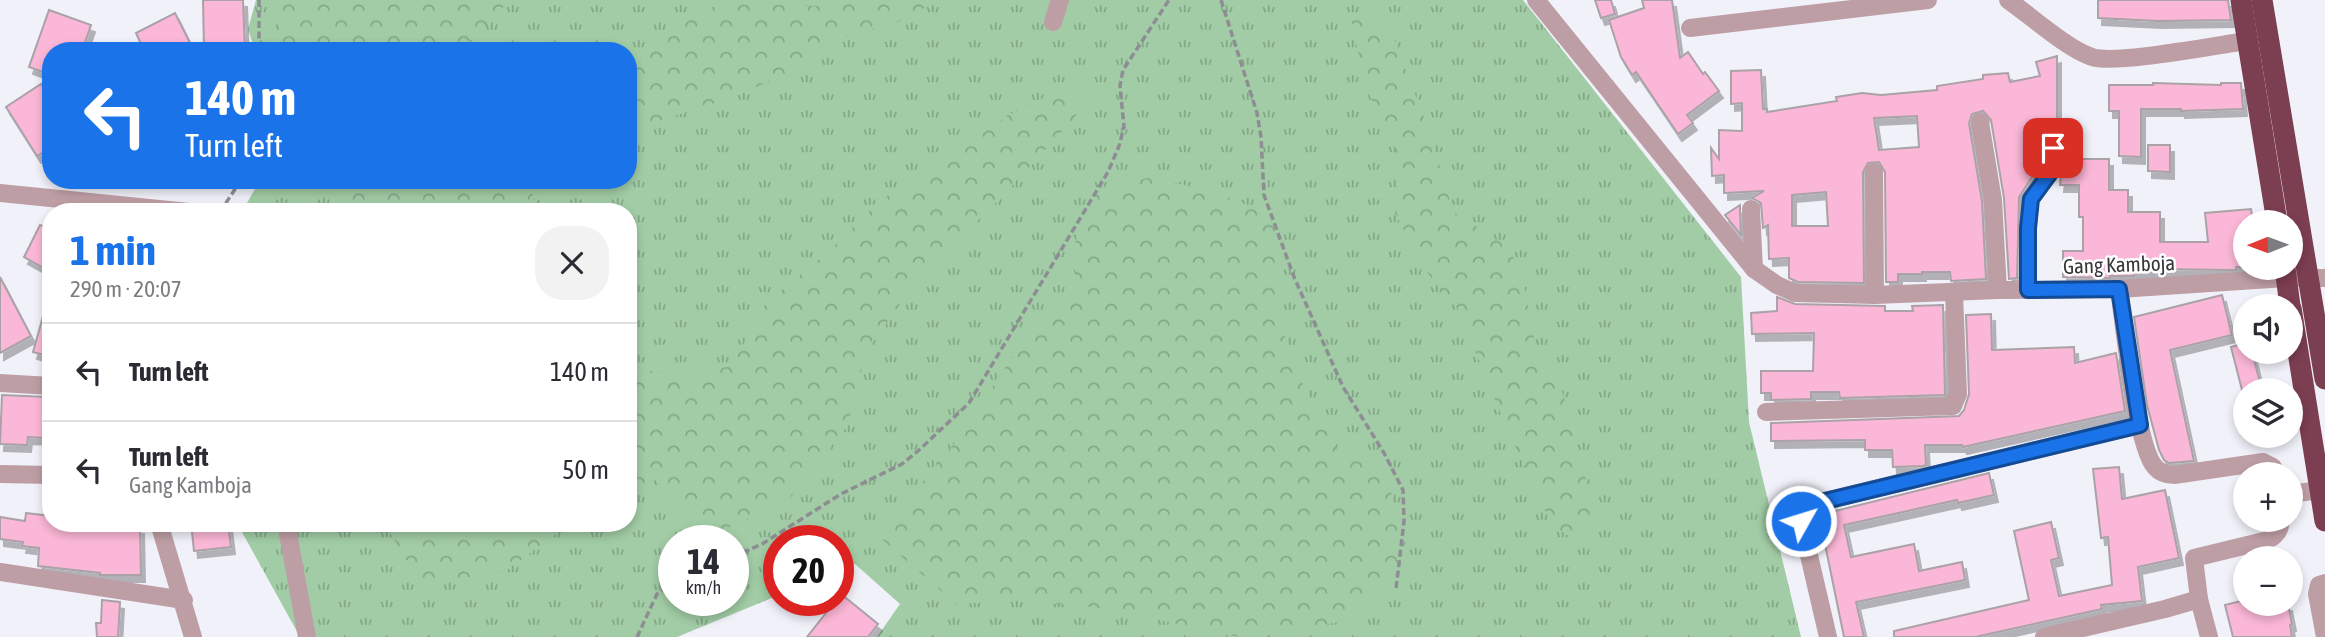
<!DOCTYPE html>
<meta charset="utf-8">
<style>
:root{--surface:#fff;--page:#f2f2f3;--text:#2b2b33;--muted:#7c7c81;--line:#e1e1e2;--accent:#1a73e8}
body{margin:0;font-family:"Asap Condensed",sans-serif;background:var(--page);color:var(--text);height:100vh;display:flex;flex-direction:column;font-size:26px;white-space:nowrap}
*{box-sizing:border-box;margin:0}
p{font-size:23px;color:var(--muted)}
.icon{flex:none;width:38px;height:38px;fill:none;stroke:currentColor;stroke-width:2;stroke-linecap:round;stroke-linejoin:round}
.map{position:relative;flex:1;overflow:hidden}
.side{position:absolute;left:42px;top:203px;width:595px;height:329px;display:flex;flex-direction:column;background:var(--surface);border-radius:28px;box-shadow:0 4px 10px #0003}
.side>*{flex:none}
.guide{position:absolute;left:42px;top:42px;width:595px;height:147px;border-radius:28px;box-shadow:0 4px 10px #0003;background:#1a73e8;color:#fff;overflow:hidden}
.needle{width:46px;rotate:269deg}
.buttons{position:absolute;left:2233px;top:210px;display:grid;gap:14px}
.buttons a{display:grid;place-items:center;width:70px;height:70px;border-radius:50%;background:var(--surface);box-shadow:0 4px 10px #0003;font-size:35px}
.speed{position:absolute;left:658px;top:525px;display:flex;gap:14px;font-size:35px;font-weight:700;text-align:center}
.speed>*{display:grid;place-content:center;width:91px;height:91px;border-radius:50%;background:var(--surface);box-shadow:0 4px 10px #0003;line-height:1}
.speed small{font-size:18px;font-weight:400}
.speed .limit{border:10px solid #d22;background:#fff;color:#111}
.pin{position:absolute;display:grid;place-items:center;width:60px;height:60px;color:#fff;margin:-30px;border-radius:14px;box-shadow:0 4px 10px #0006}
.me{position:absolute;width:77px;margin:-38px;rotate:51deg;stroke-linejoin:round;filter:drop-shadow(0 0 5px #0008)}
.turn{display:flex;align-items:center;gap:24px;height:147px;padding:0 28px;font-size:32px}
.turn .icon{width:91px;height:91px;stroke-width:2.5}
.turn b{display:block;font-size:49px;line-height:60px}
.round{display:grid;place-items:center;flex:none;width:74px;height:74px;border-radius:28px;background:var(--page)}
.overview{display:flex;align-items:center;justify-content:space-between;height:119px;padding:0 28px}
h1{font-size:42px;font-weight:700;line-height:52px;color:var(--accent)}
ul{padding:0;list-style:none}
li{display:flex;align-items:center;gap:21px;height:98px;padding:0 28px;border-top:2px solid var(--line)}
li div{flex:1}
li b{display:block;font-size:26px}
li em{font-style:normal}
.map>svg:first-child{display:block}
</style>
<div class="map">
<svg width="2325" height="637" viewBox="0 0 2325 637">
<defs>
<pattern id="grass-tufts" width="24" height="20" patternUnits="userSpaceOnUse" patternTransform="scale(1.75)"><rect width="24" height="20" fill="#a1cca5"/><path d="M3 7l-1-3M5 7V3M7 7l1-3M15 17l-1-3M17 17v-4M19 17l1-3" fill="none" stroke="#84a788"/></pattern>
<pattern id="forest-crowns" width="20" height="18" patternUnits="userSpaceOnUse" patternTransform="scale(1.75)"><rect width="20" height="18" fill="#a1cca5"/><path d="M2 6a3 3 0 1 1 6 0M12 15a3 3 0 1 1 6 0" fill="none" stroke="#84a788"/></pattern>
<filter id="shadow"><feDropShadow dx="4" dy="7" stdDeviation="0" flood-color="#0004"/></filter>
</defs>
<rect width="100%" height="100%" fill="#f1f1fa"/>
<path fill="url(#grass-tufts)" fill-rule="evenodd" d="M256 0H1523L1741 277 1749 422 1801 637H877L900 604 855 564 838 571V541H779V595L677 637H300L237 523H628V212H242L260 180H628V51H255L248 29ZM674 541H733V600H674Z"/>
<g fill="url(#forest-crowns)">
<path d="M279 0H510L473 39 452 51H279Z"/>
<path d="M839 0H939L898 22 827 42 791 71 739 95 628 131V65L645 46 718 4 820 6Z"/>
<path d="M1364 18 1390 28 1430 133 1453 212 1500 242 1520 265 1536 349 1560 386 1572 419 1579 455 1596 513 1594 529 1576 541 1552 525 1504 422 1458 309 1425 270 1395 213 1400 161 1366 88 1351 19Z"/>
<path d="M1094 89 1085 106 996 203 918 279 866 352 848 425 787 502 709 536 655 480 628 493V367L683 376 732 366 765 304 828 252 882 199 950 158 1008 115 1045 97Z"/>
<path d="M1150 177 1214 192 1275 216 1277 316 1304 387 1339 455 1384 467 1412 566 1347 621 1239 637 1102 608 1016 601 956 604 878 536 959 438 1012 357 1081 296 1071 253 1094 194Z"/>
<path d="M356 180H528L538 212H338Z"/>
<path d="M388 523H571L507 570 422 586 387 528Z"/>
</g>
<g fill="#fbb7d7" stroke="#aaa2a6" stroke-width="2" fill-rule="evenodd" filter="url(#shadow)">
<path d="M203 0H243L245 51H204Z"/>
<path d="M1595 0H1611L1615 14 1601 18Z"/>
<path d="M1642 0H1672L1680 58 1688 52 1703 74 1705 72 1719 91 1687 115 1693 123 1678 134 1636 72 1632 75 1621 57 1609 20 1644 8Z"/>
<path d="M2098 0H2228L2231 20 2158 21 2098 18Z"/>
<path d="M49 10 91 25 82 51H51V75L29 67Z"/>
<path d="M175 13 194 51H144L136 33Z"/>
<path d="M2057 56V126H2063V145L2059 139 2054 137 2043 141 2039 169H2032V177L2019 197 2017 278 2009 279 2004 198 1991 120 1983 111 1972 114 1969 123 1982 201 1986 279 1951 281 1950 272H1922V274H1898V282H1886L1885 172 1879 162 1868 163 1863 172 1864 283 1798 282 1789 278V258L1769 259 1768 225 1763 228 1761 203 1752 198 1764 191 1724 193V175L1712 176 1711 148 1719 159V130L1742 131V103L1731 104V71L1761 70 1763 109H1767V112L1837 101 1836 97 1862 93 1881 95 1937 90V86L1983 79V75L2008 73 2010 82 2040 76 2036 62ZM1917 116 1919 147 1879 150 1874 118ZM1826 192 1828 226H1792V195Z"/>
<path d="M2153 83 2221 85V83H2241L2243 109 2181 111V109H2141V157L2119 156V111H2109V85H2153Z"/>
<path d="M41 84 51 99V148L37 156 6 107Z"/>
<path d="M2148 145H2170V172L2148 171Z"/>
<path d="M2063 159H2109V190H2128V212H2160V242H2208L2205 213 2251 209 2253 222H2245V267H2236V270H2230L2158 269V272H2134V276H2110V278L2063 277V251H2083V217H2079V185H2060Z"/>
<path d="M1740 205V210L1741 235 1725 215Z"/>
<path d="M40 225 51 230V272L24 257Z"/>
<path d="M0 277 31 336 0 353Z"/>
<path d="M2222 295 2232 335 2170 350 2194 461 2169 463 2164 460 2159 450 2147 405 2134 317Z"/>
<path d="M1777 297 1795 304 1885 306V311H1913L1912 306 1943 305 1945 395 1840 398 1839 392H1811V399L1771 400V393H1761V371H1813L1814 333 1752 334 1751 313 1777 311Z"/>
<path d="M47 302 51 303V357L33 352Z"/>
<path d="M1991 314 1992 350 2074 347 2075 363 2116 353 2125 411 1963 447 1962 445H1925L1926 465 1923 466 1893 467 1892 450H1865V440L1771 441V423L1959 416 1964 410 1969 394 1966 315Z"/>
<path d="M2245 343V352H2252L2262 390H2242L2231 347Z"/>
<path d="M2 395 48 397 46 438 28 437 27 445 0 444Z"/>
<path d="M2119 467 2122 499 2165 490 2179 558 2138 567 2142 601 2101 605 2102 609 1975 637H1894V631L2029 600 2014 531 2051 522 2059 558 2051 560 2059 596 2112 585 2108 537 2101 538 2093 469Z"/>
<path d="M1989 473 1994 495 1958 503 1957 500 1844 525 1851 557 1914 544 1919 571 1962 562 1965 580 1856 602 1864 637H1844L1819 515Z"/>
<path d="M26 513 51 516V523H82V528L140 527 141 575H100V573L38 566 39 548 22 546 23 542 0 539V517L25 521Z"/>
<path d="M191 523H228L231 547 194 551Z"/>
<path d="M841 594 878 624 868 637H807Z"/>
<path d="M102 600 120 602 118 637H97L96 623H101Z"/>
<path d="M2245 600V604H2288L2292 624 2290 625 2292 637H2233L2225 605Z"/>
</g>
<g fill="none" stroke-linecap="round" stroke-linejoin="round">
<g stroke="#8d8d93" stroke-width="3.5" stroke-dasharray="7 3.5" stroke-linecap="butt">
<path d="M259 0V51"/>
<path d="M1221 0 1257 113 1261 137 1264 195 1294 277 1343 387 1384 453 1403 490 1404 521 1396 589"/>
<path d="M220 212 241 180"/>
<path d="M733 557 762 544 841 494 902 464 918 451 969 403 1108 172 1119 146 1124 127 1120 86 1123 70 1169 0"/>
<path d="M637 637 657 594 674 583"/>
</g>
<g stroke="#be9ea5" stroke-width="18">
<path d="M1536 0 1754 269 1777 285 1795 293 1875 295 1998 290 2119 289 2286 278H2325"/>
<path d="M2008 0C2031 16 2066 48 2092 57 2115 65 2217 45 2247 41"/>
<path d="M1053 22 1060 0"/>
<path d="M1690 28 1928 0"/>
<path d="M1980 122 1993 200 1998 290"/>
<path d="M1874 172 1875 295"/>
<path d="M0 193 189 212"/>
<path d="M1751 209 1754 269"/>
<path d="M2119 289C2124 323 2136 446 2155 467 2160 473 2166 475 2174 475L2263 462 2273 467 2275 474"/>
<path d="M2028 290V228L2030 199 2050 173 2052 148"/>
<path d="M0 383 51 386"/>
<path d="M1766 412 1953 406 1958 394 1954 293"/>
<path d="M0 474 51 475"/>
<path d="M2291 494 2319 490"/>
<path d="M159 523 193 637"/>
<path d="M286 523 307 637"/>
<path d="M0 572 184 600"/>
<path d="M1828 637 1801 521C1803 510 1808 508 1817 503L2140 425"/>
<path d="M2044 637 2165 609 2199 599"/>
<path d="M2209 637 2199 599 2194 558 2268 540C2277 535 2280 530 2281 520"/>
<path d="M2325 637 2317 594 2319 585 2325 583"/>
</g>
<g stroke="#7c3e51" stroke-width="21">
<path d="M2241 0 2277 222"/>
<path d="M2262 0 2325 379"/>
<path d="M2285 268 2290 306"/>
<path d="M2291 308 2325 521"/>
</g>
</g>
<g fill="none" stroke-linecap="round" stroke-linejoin="round">
<g stroke="#114b97" stroke-width="18">
<path id="route" d="M1801 521C1803 510 1808 507 1817 503L2140 425 2119 289 2028 290V228L2031 199 2050 173 2053 148"/>
</g>
<use href="#route" stroke="#1a73e8" stroke-width="12"/>
</g>
<g text-anchor="middle" dominant-baseline="central" stroke-width="5" stroke-linejoin="round" paint-order="stroke">
<g font-size="21" fill="#38383c" stroke="#fff">
<text transform="translate(2119 264) rotate(-2)">Gang Kamboja</text>
</g>
</g>
</svg>
<div class="buttons">
<a><svg class="needle" viewBox="-14 -14 28 28"><path d="M0-13l5 13h-10z" fill="#e53935"/><path d="M0 13l5-13h-10z" fill="#7c7c81"/></svg></a>
<a><svg class="icon" aria-label="sound" viewBox="0 0 24 24"><path d="M4 9h4l5-4v14l-5-4H4zM17 9q2 3 0 6"/></svg></a>
<a><svg class="icon" aria-label="layers" viewBox="0 0 24 24"><path d="M12 4l9 5-9 5-9-5zM3 14l9 5 9-5"/></svg></a>
<a>+</a>
<a>−</a>
</div>
<div class="speed"><div>14<small>km/h</small></div><div class="limit">20</div></div>
<div class="pin" style="left:2053px;top:148px;background:#d93025"><svg class="icon" aria-label="arrive" viewBox="0 0 24 24"><path d="M6 21V4h12l-3 4 3 4H6"/></svg></div>
<svg class="me" style="left:1801px;top:521px" viewBox="-20 -20 40 40"><circle r="17" fill="#1a73e8" stroke="#fff" stroke-width="3"/><path d="M0-11L8 9 0 5-8 9z" fill="#fff"/></svg>
<div class="guide">
<div class="turn"><svg class="icon" aria-label="left" viewBox="0 0 24 24"><path d="M17 20v-9H6M10 6l-5 5 5 5"/></svg><div><b>140 m</b>Turn left</div></div>
</div>
<section class="side">
<div class="overview"><div><h1>1 min</h1><p>290 m · 20:07</p></div><a class="round"><svg class="icon" aria-label="close" viewBox="0 0 24 24"><path d="M6 6l12 12M18 6L6 18"/></svg></a></div>
<ul>
<li><svg class="icon" aria-label="left" viewBox="0 0 24 24"><path d="M17 20v-9H6M10 6l-5 5 5 5"/></svg><div><b>Turn left</b></div><em>140 m</em></li>
<li><svg class="icon" aria-label="left" viewBox="0 0 24 24"><path d="M17 20v-9H6M10 6l-5 5 5 5"/></svg><div><b>Turn left</b><p>Gang Kamboja</p></div><em>50 m</em></li>
</ul>
</section>
</div>
